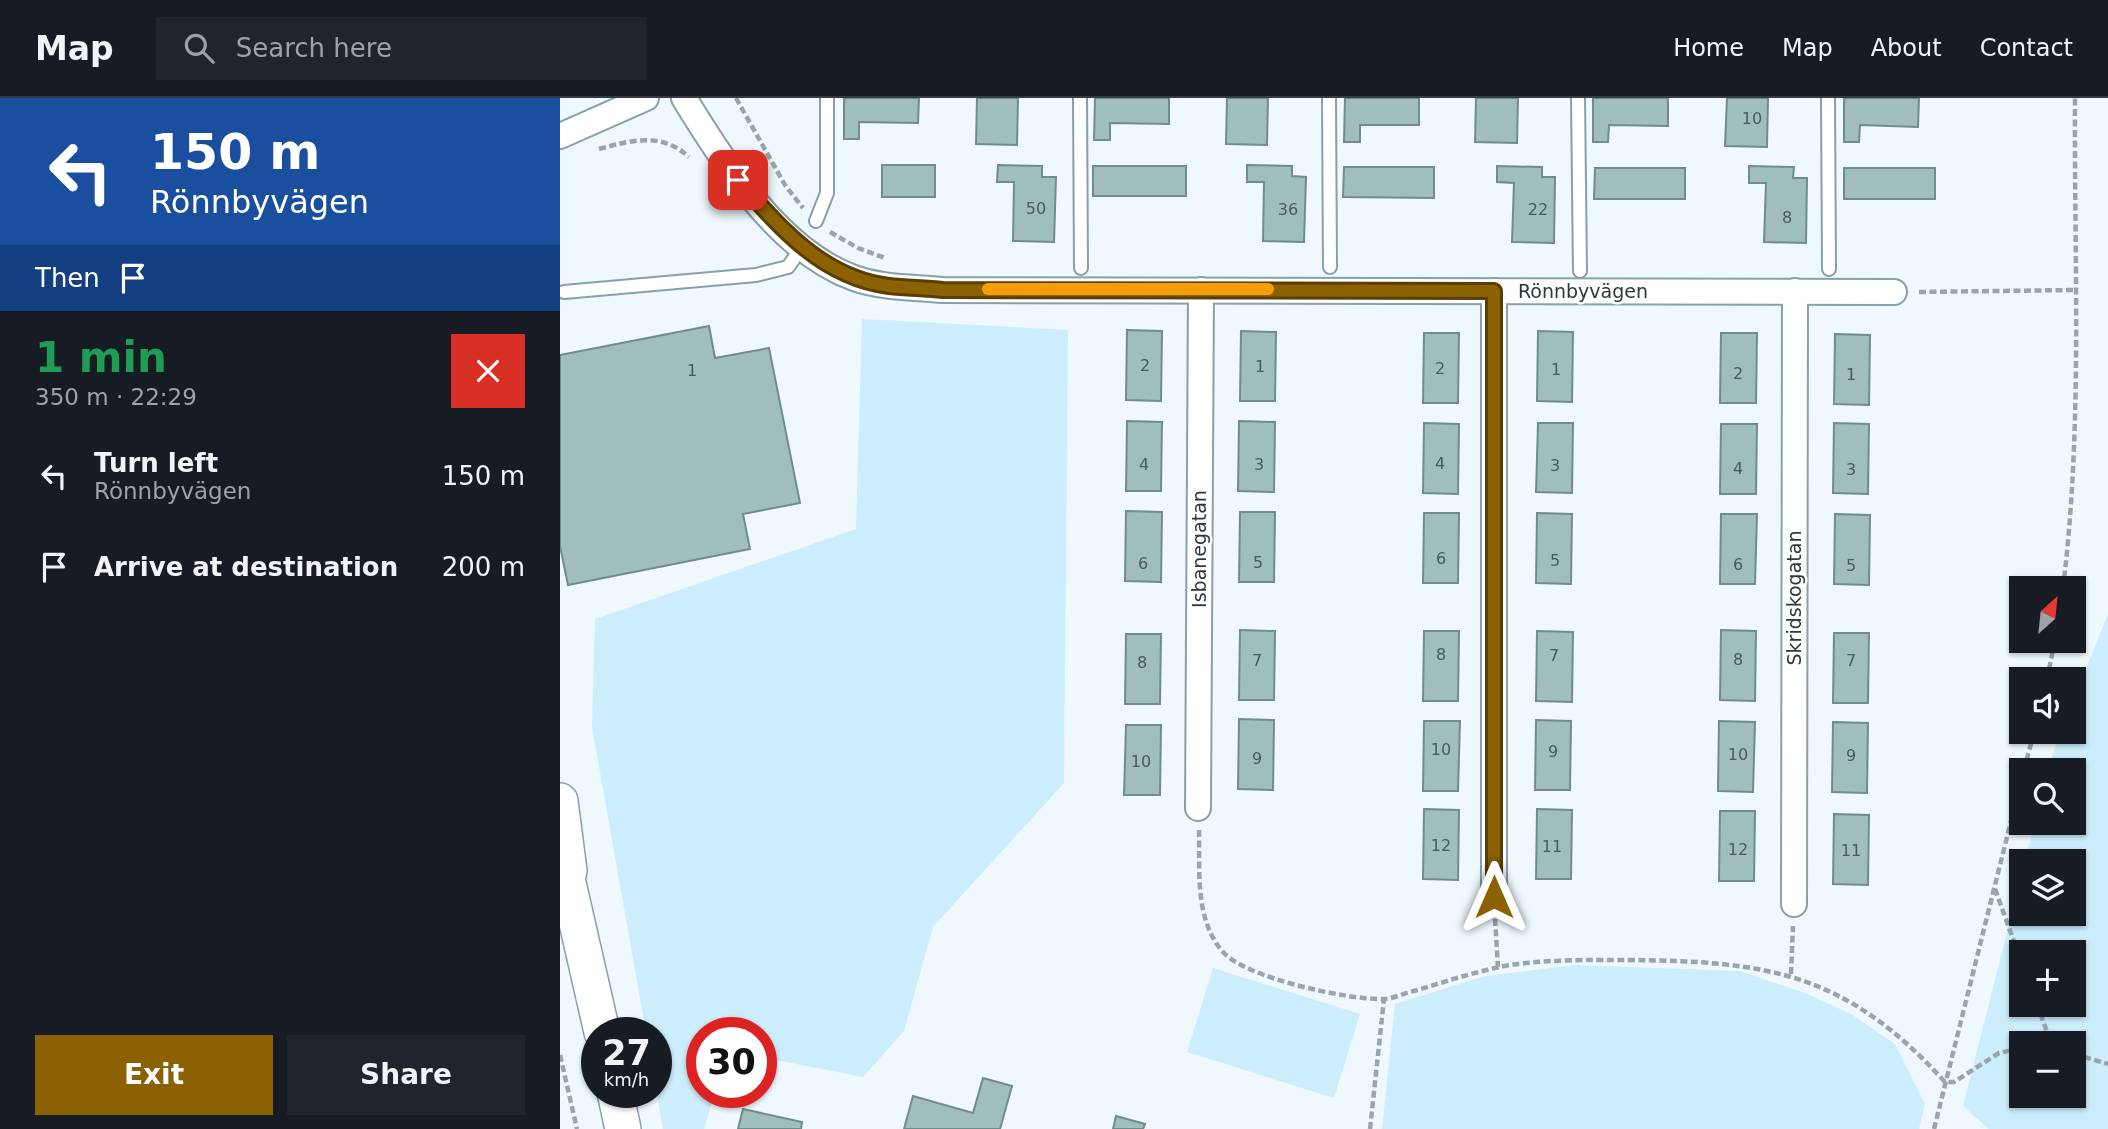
<!DOCTYPE html>
<meta charset="utf-8">
<style>
:root{--surface:#171b24;--page:#20242c;--text:#f1f3f6;--muted:#9ea1a6;--line:#363941;--accent:#8c6103}
body{margin:0;font-family:"DejaVu Sans",sans-serif;background:var(--page);color:var(--text);height:100vh;display:flex;flex-direction:column;font-size:26px;white-space:nowrap}
*{box-sizing:border-box;margin:0}
p{font-size:23px;color:var(--muted)}
.icon{flex:none;width:38px;height:38px;fill:none;stroke:currentColor;stroke-width:2;stroke-linecap:round;stroke-linejoin:round}
.map{position:relative;flex:1;overflow:hidden}
.drawer{display:flex;flex-direction:column;background:var(--surface);width:560px}
.drawer>*{flex:none}
.guide{background:#1a4fa0;color:#fff;overflow:hidden}
.needle{width:46px;rotate:27deg}
.controls{position:absolute;left:1449px;top:478px;display:grid;gap:14px}
.controls a{display:grid;place-items:center;width:77px;height:77px;border-radius:0px;background:var(--surface);box-shadow:0 2px 5px #0004;font-size:35px}
.speed{position:absolute;left:21px;top:919px;display:flex;gap:14px;font-size:35px;font-weight:700;text-align:center}
.speed>*{display:grid;place-content:center;width:91px;height:91px;border-radius:50%;background:var(--surface);box-shadow:0 2px 5px #0004;line-height:1}
.speed small{font-size:18px;font-weight:400}
.speed .limit{border:10px solid #d22;background:#fff;color:#111}
.pin{position:absolute;display:grid;place-items:center;width:60px;height:60px;color:#fff;margin:-30px;border-radius:14px;box-shadow:0 4px 10px #0006}
.me{position:absolute;width:77px;margin:-38px;rotate:0deg;stroke-linejoin:round;filter:drop-shadow(0 0 5px #0008)}
.turn{display:flex;align-items:center;gap:24px;height:147px;padding:0 35px;font-size:32px}
.turn .icon{width:91px;height:91px;stroke-width:2.5}
.turn b{display:block;font-size:49px;line-height:60px}
.then{display:flex;align-items:center;height:66px;padding:0 35px;background:#0003;gap:14px;font-size:26px}
.round{display:grid;place-items:center;flex:none;width:74px;height:74px;border-radius:0px;background:var(--page)}
.head{display:flex;align-items:center;justify-content:space-between;height:119px;padding:0 35px}
h1{font-size:42px;font-weight:700;line-height:52px;color:#1e9e55}
.button{display:flex;gap:14px;margin-top:auto;padding:14px 35px}
.button a{flex:1;height:80px;border-radius:0px;background:var(--accent);color:#fff;font-size:28px;font-weight:700;line-height:80px;text-align:center}
.button a+a{background:var(--page);color:var(--text)}
ul{padding:0;list-style:none}
li{display:flex;align-items:center;gap:21px;height:91px;padding:0 35px}
li div{flex:1}
li b{display:block;font-size:26px}
li em{font-style:normal}
header{display:flex;align-items:center;gap:42px;box-sizing:border-box;height:98px;padding:0 35px;background:var(--surface);border-bottom:2px solid var(--line)}
header strong{font-size:33px}
nav{display:flex;gap:38px;margin-inline-start:auto;font-size:24px}
.search{width:490px;height:63px;background:var(--page);display:flex;align-items:center;gap:18px;box-sizing:border-box;padding:0 24px;border-radius:0px;color:var(--muted);font-size:26px}
main{display:flex;flex:1;min-height:0}
.map>svg:first-child{display:block}
</style>
<header>
<strong>Map</strong>
<div class="search"><svg class="icon" aria-label="search" viewBox="0 0 24 24"><circle cx="10" cy="10" r="6"/><path d="M15 15l6 6"/></svg>Search here</div>
<nav><a>Home</a><a>Map</a><a>About</a><a>Contact</a></nav>
</header>
<main>
<section class="drawer">
<div class="guide">
<div class="turn"><svg class="icon" aria-label="left" viewBox="0 0 24 24"><path d="M17 20v-9H6M10 6l-5 5 5 5"/></svg><div><b>150 m</b>Rönnbyvägen</div></div>
<div class="then">Then<svg class="icon" aria-label="arrive" viewBox="0 0 24 24"><path d="M6 21V4h12l-3 4 3 4H6"/></svg></div>
</div>
<div class="head"><div><h1>1 min</h1><p>350 m · 22:29</p></div><a class="round" style="background:#d93025;color:#fff"><svg class="icon" aria-label="close" viewBox="0 0 24 24"><path d="M6 6l12 12M18 6L6 18"/></svg></a></div>
<ul>
<li><svg class="icon" aria-label="left" viewBox="0 0 24 24"><path d="M17 20v-9H6M10 6l-5 5 5 5"/></svg><div><b>Turn left</b><p>Rönnbyvägen</p></div><em>150 m</em></li>
<li><svg class="icon" aria-label="arrive" viewBox="0 0 24 24"><path d="M6 21V4h12l-3 4 3 4H6"/></svg><div><b>Arrive at destination</b></div><em>200 m</em></li>
</ul>
<div class="button"><a>Exit</a><a>Share</a></div>
</section>
<div class="map">
<svg width="1548" height="1031" viewBox="0 0 1548 1031">
<rect width="100%" height="100%" fill="#eef8fd"/>
<g fill="#ccedfb" fill-rule="evenodd">
<path d="M302 221 508 232 504 685 373 829 344 933 303 979 201 959V934H142V994H155L144 1031H103L96 994V934H86L32 629 35 521 296 431Z"/>
<path d="M1548 516V1031H1429L1403 1008 1461 779V816H1514V763H1465L1475 725 1514 724V672H1488L1500 634H1514V600ZM1461 854H1514V906H1461ZM1461 945H1514V998H1461Z"/>
<path d="M1016 867 1179 873 1245 895 1291 916 1335 946 1365 1006 1359 1031H822L835 906 925 878Z"/>
<path d="M653 870 800 916 774 1000 627 954Z"/>
</g>
<g fill="#a1bebe" stroke="#708c8c" stroke-width="2">
<path d="M284 0H359L358 25 299 24V41H284Z"/>
<path d="M417 0H458L457 47 416 46Z"/>
<path d="M535 0H609V26L550 25V42H534Z"/>
<path d="M667 0H708L707 47 666 46Z"/>
<path d="M785 0H859V27H800V44H784Z"/>
<path d="M916 0H958L957 45 915 44Z"/>
<path d="M1033 0H1108V28L1049 27 1048 44H1033Z"/>
<path d="M1167 0H1208L1207 49 1165 48Z"/>
<path d="M1284 0H1359L1358 29 1300 27 1299 44H1284Z"/>
<rect x="322" y="67" width="53" height="32"/>
<path d="M438 67 482 68V79H496L494 144 453 143 454 84H437Z"/>
<path d="M687 67 732 68V78L746 79 744 144 703 143 704 84H687Z"/>
<rect x="533" y="68" width="93" height="30"/>
<path d="M937 68 982 69V79H995L994 145 952 144 954 85 937 84Z"/>
<path d="M1189 68 1234 69 1233 80H1247L1246 145 1204 144 1206 85H1189Z"/>
<path d="M784 69H874V100L783 99Z"/>
<path d="M1035 70H1125V101H1034Z"/>
<rect x="1284" y="70" width="91" height="31"/>
<path d="M149 228 155 260 209 250 240 405 183 416 190 451 8 487 0 448V257Z"/>
<path d="M567 232 602 233 601 303 566 302Z"/>
<path d="M681 233 716 234 715 303H680Z"/>
<path d="M978 233 1013 234 1012 304 977 303Z"/>
<path d="M864 235H899L898 305H863Z"/>
<path d="M1161 235H1197L1196 305H1160Z"/>
<path d="M1275 236 1310 237 1309 307 1274 306Z"/>
<path d="M567 323 602 324 601 393H566Z"/>
<path d="M679 323 715 324 714 394 678 393Z"/>
<path d="M864 325 899 326 898 396 863 395Z"/>
<path d="M978 325H1013L1012 395 976 394Z"/>
<path d="M1274 325 1309 326 1308 396 1273 395Z"/>
<path d="M1161 326H1197L1196 396H1160Z"/>
<path d="M566 413 602 414 601 484 565 483Z"/>
<path d="M680 414H715L714 484H679Z"/>
<path d="M864 415H899L898 485H863Z"/>
<path d="M977 415 1012 416 1011 486 976 485Z"/>
<path d="M1161 416H1197L1195 486H1160Z"/>
<path d="M1275 416 1310 417 1309 487 1274 486Z"/>
<path d="M680 532 715 533 714 602H679Z"/>
<path d="M1161 532 1196 533 1195 603 1160 602Z"/>
<path d="M864 533H899L898 603H863Z"/>
<path d="M977 533 1013 534 1012 604 976 603Z"/>
<path d="M1274 535H1309L1308 605H1273Z"/>
<path d="M566 536H601L600 606H565Z"/>
<path d="M679 621 714 622 713 692 678 691Z"/>
<path d="M976 622 1011 623 1010 692H975Z"/>
<path d="M864 623H900L898 693H863Z"/>
<path d="M1159 623 1195 624 1193 694 1158 693Z"/>
<path d="M1273 624 1308 625 1307 695 1272 694Z"/>
<path d="M566 627H601L600 697H564Z"/>
<path d="M864 711 899 712 898 782 863 781Z"/>
<path d="M977 711 1012 712 1011 781H976Z"/>
<path d="M1160 713H1195L1194 783H1159Z"/>
<path d="M1274 716 1309 717 1308 787 1273 786Z"/>
<path d="M423 980 452 988 440 1031H344L353 998 413 1015Z"/>
<path d="M183 1011 242 1024 241 1031H178Z"/>
<path d="M556 1018 585 1026 583 1031H553Z"/>
</g>
<g fill="none" stroke-linecap="round" stroke-linejoin="round">
<g stroke="#87a0ab" stroke-width="16">
<g id="service">
<path d="M520 0 521 170"/>
<path d="M769 0 770 169"/>
<path d="M1018 0 1020 173"/>
<path d="M1268 0 1269 171"/>
<path d="M256 123 267 95V0"/>
<path d="M4 194 196 177 228 169 242 149"/>
</g>
</g>
<g stroke="#87a0ab" stroke-width="28">
<g id="minor">
<path d="M124 0C163 64 219 153 294 180 322 190 353 189 383 192L1334 194"/>
<path d="M0 38 86 0"/>
<path d="M934 193V799"/>
<path d="M638 710 641 192"/>
<path d="M1234 806 1235 193"/>
</g>
</g>
<g stroke="#87a0ab" stroke-width="38">
<g id="secondary">
<path d="M0 703 9 773"/>
<path d="M0 750 42 934"/>
<path d="M55 994 63 1031"/>
</g>
</g>
<g stroke="#9aa5a9" stroke-width="4.5" stroke-dasharray="7 3.5" stroke-linecap="butt">
<path d="M176 0 225 87 243 110"/>
<path d="M39 51C72 42 102 34 129 59"/>
<path d="M270 134 298 150 325 160"/>
<path d="M1359 194 1514 192"/>
<path d="M1503 490C1523 328 1514 163 1515 0"/>
<path d="M1487 581 1495 542"/>
<path d="M1464 672 1474 634"/>
<path d="M639 732C640 771 634 821 663 854 686 880 788 902 823 901 833 901 844 895 854 893 881 885 908 876 935 870 975 861 1027 862 1067 862 1209 863 1286 875 1385 984H1394L1439 955 1461 950"/>
<path d="M1435 791 1461 863"/>
<path d="M935 821 938 869"/>
<path d="M1231 876 1233 828"/>
<path d="M1477 906 1491 945"/>
<path d="M1514 956 1548 966"/>
<path d="M0 957 17 1031"/>
<path d="M810 1031 824 901"/>
<path d="M1374 1031 1461 683"/>
</g>
<use href="#service" stroke="#fff" stroke-width="12"/>
<use href="#minor" stroke="#fff" stroke-width="24"/>
<use href="#secondary" stroke="#fff" stroke-width="35"/>
</g>
<g fill="none" stroke-linecap="round" stroke-linejoin="round">
<g stroke="#5b3f02" stroke-width="18">
<path id="route" d="M178 82C220 130 263 180 329 188 347 190 365 190 383 192L934 193V799"/>
</g>
<use href="#route" stroke="#8c6103" stroke-width="12"/>
<path stroke="#f59e0b" stroke-width="12" d="M428 191H708"/>
</g>
<g text-anchor="middle" dominant-baseline="central" stroke-width="5" stroke-linejoin="round" paint-order="stroke">
<g font-size="16" fill="#4a5a5c">
<text x="1192" y="20">10</text>
<text x="476" y="110">50</text>
<text x="728" y="111">36</text>
<text x="978" y="111">22</text>
<text x="1227" y="119">8</text>
<text x="585" y="267">2</text>
<text x="700" y="268">1</text>
<text x="880" y="270">2</text>
<text x="996" y="271">1</text>
<text x="132" y="272">1</text>
<text x="1178" y="275">2</text>
<text x="1291" y="276">1</text>
<text x="880" y="365">4</text>
<text x="584" y="366">4</text>
<text x="699" y="366">3</text>
<text x="995" y="367">3</text>
<text x="1178" y="370">4</text>
<text x="1291" y="371">3</text>
<text x="881" y="460">6</text>
<text x="995" y="462">5</text>
<text x="698" y="464">5</text>
<text x="583" y="465">6</text>
<text x="1178" y="466">6</text>
<text x="1291" y="467">5</text>
<text x="881" y="556">8</text>
<text x="994" y="557">7</text>
<text x="1178" y="561">8</text>
<text x="697" y="562">7</text>
<text x="1291" y="562">7</text>
<text x="582" y="564">8</text>
<text x="881" y="651">10</text>
<text x="993" y="653">9</text>
<text x="1178" y="656">10</text>
<text x="1291" y="657">9</text>
<text x="697" y="660">9</text>
<text x="581" y="663">10</text>
<text x="881" y="747">12</text>
<text x="992" y="748">11</text>
<text x="1178" y="751">12</text>
<text x="1291" y="752">11</text>
</g>
<g font-size="19" fill="#2d383c" stroke="#fff">
<text x="1023" y="193">Rönnbyvägen</text>
<text transform="translate(639 451) rotate(-90)">Isbanegatan</text>
<text transform="translate(1234 500) rotate(-90)">Skridskogatan</text>
</g>
</g>
</svg>
<div class="controls">
<a><svg class="needle" viewBox="-14 -14 28 28"><path d="M0-13l5 13h-10z" fill="#e53935"/><path d="M0 13l5-13h-10z" fill="#9ea1a6"/></svg></a>
<a><svg class="icon" aria-label="sound" viewBox="0 0 24 24"><path d="M4 9h4l5-4v14l-5-4H4zM17 9q2 3 0 6"/></svg></a>
<a><svg class="icon" aria-label="search" viewBox="0 0 24 24"><circle cx="10" cy="10" r="6"/><path d="M15 15l6 6"/></svg></a>
<a><svg class="icon" aria-label="layers" viewBox="0 0 24 24"><path d="M12 4l9 5-9 5-9-5zM3 14l9 5 9-5"/></svg></a>
<a>+</a>
<a>−</a>
</div>
<div class="speed"><div>27<small>km/h</small></div><div class="limit">30</div></div>
<div class="pin" style="left:178px;top:82px;background:#d93025"><svg class="icon" aria-label="arrive" viewBox="0 0 24 24"><path d="M6 21V4h12l-3 4 3 4H6"/></svg></div>
<svg class="me" style="left:934px;top:799px" viewBox="-20 -20 40 40"><path d="M0-17L14 15 0 8-14 15z" fill="#8c6103" stroke="#fff" stroke-width="4"/></svg>
</div>
</main>
